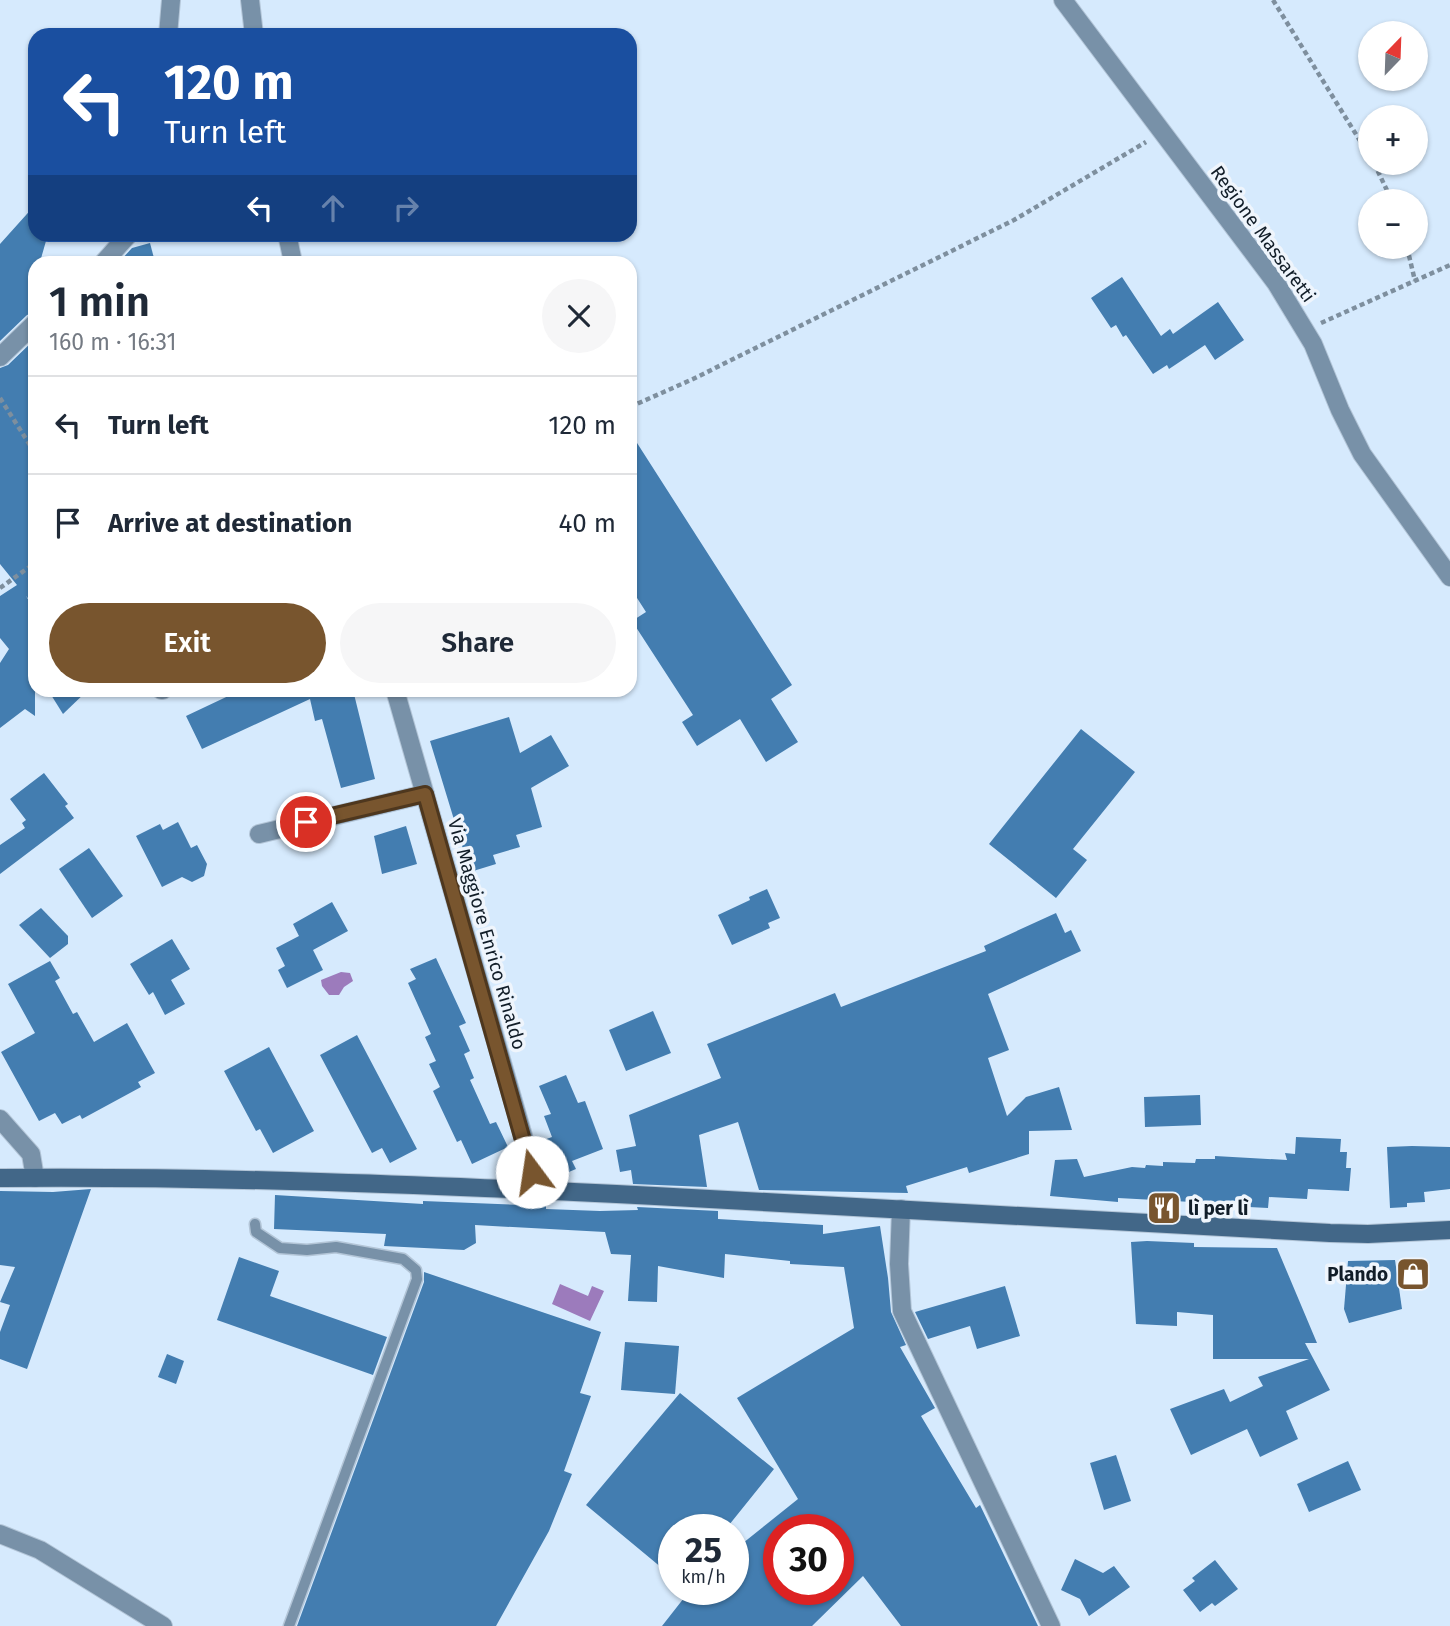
<!DOCTYPE html>
<meta charset="utf-8">
<style>
:root{--surface:#fff;--page:#f6f6f7;--text:#1f2937;--muted:#747a83;--line:#e0e1e3;--accent:#78552e}
body{margin:0;font-family:"Fira Sans",sans-serif;background:var(--page);color:var(--text);height:100vh;display:flex;flex-direction:column;font-size:26px;white-space:nowrap}
*{box-sizing:border-box;margin:0}
p{font-size:23px;color:var(--muted)}
.icon{flex:none;width:38px;height:38px;fill:none;stroke:currentColor;stroke-width:2;stroke-linecap:round;stroke-linejoin:round}
.map{position:relative;flex:1;overflow:hidden}
.side{position:absolute;left:28px;top:256px;width:609px;height:441px;display:flex;flex-direction:column;background:var(--surface);border-radius:21px;box-shadow:0 2px 5px #0004}
.side>*{flex:none}
.guide{position:absolute;left:28px;top:28px;width:609px;height:214px;border-radius:21px;box-shadow:0 2px 5px #0004;background:#1a4fa0;color:#fff;overflow:hidden}
.needle{width:46px;rotate:23deg}
.buttons{position:absolute;left:1358px;top:21px;display:grid;gap:14px}
.buttons a{display:grid;place-items:center;width:70px;height:70px;border-radius:50%;background:var(--surface);box-shadow:0 2px 5px #0004;font-size:35px}
.speed{position:absolute;left:658px;top:1514px;display:flex;gap:14px;font-size:35px;font-weight:700;text-align:center}
.speed>*{display:grid;place-content:center;width:91px;height:91px;border-radius:50%;background:var(--surface);box-shadow:0 2px 5px #0004;line-height:1}
.speed small{font-size:18px;font-weight:400}
.speed .limit{border:10px solid #d22;background:#fff;color:#111}
.pin{position:absolute;display:grid;place-items:center;width:60px;height:60px;color:#fff;margin:-30px;border:4px solid #fff;border-radius:50%;box-shadow:0 2px 7px #0007}
.me{position:absolute;width:77px;margin:-38px;rotate:346deg;stroke-linejoin:round;filter:drop-shadow(0 0 5px #0008)}
.turn{display:flex;align-items:center;gap:24px;height:147px;padding:0 21px;font-size:32px}
.turn .icon{width:91px;height:91px;stroke-width:2.5}
.turn b{display:block;font-size:49px;line-height:60px}
.lanes{display:flex;align-items:center;height:66px;padding:0 21px;background:#0003;justify-content:center;gap:35px;direction:ltr}
.lanes .off{opacity:.35}
.round{display:grid;place-items:center;flex:none;width:74px;height:74px;border-radius:37px;background:var(--page)}
.overview{display:flex;align-items:center;justify-content:space-between;height:119px;padding:0 21px}
h1{font-size:42px;font-weight:600;line-height:52px}
.cta{display:flex;gap:14px;margin-top:auto;padding:14px 21px}
.cta a{flex:1;height:80px;border-radius:42px;background:var(--accent);color:#fff;font-size:28px;font-weight:600;line-height:80px;text-align:center}
.cta a+a{background:var(--page);color:var(--text)}
ul{padding:0;list-style:none}
li{display:flex;align-items:center;gap:21px;height:98px;padding:0 21px;border-top:2px solid var(--line)}
li div{flex:1}
li b{display:block;font-size:26px}
li em{font-style:normal}
.map>svg:first-child{display:block}
</style>
<div class="map">
<svg width="1450" height="1626" viewBox="0 0 1450 1626">
<rect width="100%" height="100%" fill="#d6eafd"/>
<g fill="#9c7bbc">
<path d="M341 972 350 973 353 981 344 987 339 995H329L322 986 321 980Z"/>
<path d="M560 1284 588 1296 592 1286 604 1291 590 1321 552 1304Z"/>
</g>
<g fill="#437db0" fill-rule="evenodd">
<path d="M35 205V234H48L40 262H35V312L27 315 0 341V244Z"/>
<path d="M150 243 155 262H119L132 248Z"/>
<path d="M1122 277 1161 336 1170 329 1173 334 1218 302 1244 340 1215 360 1205 345 1169 369 1167 365 1153 374 1126 335 1123 337 1116 325 1111 328 1091 298Z"/>
<path d="M35 339V606L26 596 35 611V716L25 709 0 728V663L9 649 0 638V596L17 585 0 564V368L8 365Z"/>
<path d="M630 432 792 685 771 699 798 742 766 762 740 719 697 746 682 722 693 715 632 621 646 612 630 587Z"/>
<path d="M48 690H88L63 714Z"/>
<path d="M241 690H353L375 779 341 788 322 719 315 721 310 699 202 749 186 716Z"/>
<path d="M509 717 520 753 551 735 569 766 531 788 542 827 516 835 520 847 493 855 496 864 470 872 430 741Z"/>
<path d="M1081 729 1135 772 1073 849 1087 860 1056 898 989 844Z"/>
<path d="M44 773 68 804 65 806 74 818 0 874V845L25 828 22 823 26 820 10 799Z"/>
<path d="M178 822 191 848 197 845 207 864 204 876 192 882 182 877 162 887 136 836 160 824 163 830Z"/>
<path d="M406 826 417 864 382 874 374 836Z"/>
<path d="M89 848 123 896 92 918 59 869Z"/>
<path d="M767 889 780 918 768 923 770 928 732 945 718 915 750 900 749 897Z"/>
<path d="M332 902 348 931 313 950 323 970 287 988 278 970 285 966 276 948 299 936 293 924Z"/>
<path d="M41 908 68 936V944L50 958 19 925Z"/>
<path d="M1056 913 1065 933 1071 930 1081 951 988 994 1009 1050 988 1058 1007 1116 1026 1097 1059 1087 1072 1130 1029 1131V1154L969 1173 967 1167 906 1186 908 1193 759 1190 738 1122 699 1135 707 1187 633 1184 631 1170 620 1172 616 1150 636 1146 629 1115 721 1078 707 1044 835 993 841 1007 986 951 984 946Z"/>
<path d="M172 939 190 969 171 980 185 1004 165 1015 153 992 149 995 130 964Z"/>
<path d="M436 958 466 1023 459 1026 470 1051 464 1054 474 1078 470 1080 490 1124 496 1122 508 1147 472 1164 461 1140 457 1142 433 1091 440 1087 429 1064 436 1061 425 1037 431 1034 408 983 416 979 410 969Z"/>
<path d="M50 961 60 978 55 981 73 1014 77 1012 94 1042 127 1023 155 1073 138 1082 141 1087 82 1119 80 1115 62 1124 55 1113 39 1121 1 1052 35 1033 8 984Z"/>
<path d="M653 1011 671 1053 626 1071 609 1030Z"/>
<path d="M357 1035 417 1149 390 1163 382 1148 372 1153 320 1055Z"/>
<path d="M269 1047 314 1131 273 1153 260 1129 256 1131 224 1071Z"/>
<path d="M566 1075 578 1103 585 1101 603 1149 572 1161 576 1169 552 1179 538 1142 552 1137 544 1116 551 1114 539 1086Z"/>
<path d="M1200 1095 1201 1125 1145 1127 1144 1097Z"/>
<path d="M1296 1137 1341 1139 1340 1152H1347L1346 1168H1351L1349 1191 1308 1189 1307 1199 1269 1197 1268 1208 1192 1204V1202L1118 1198V1202L1050 1196 1055 1160 1077 1159 1084 1177 1132 1167 1145 1168 1146 1165 1163 1166V1162L1195 1163 1196 1159H1215V1156L1287 1160 1285 1153 1295 1154Z"/>
<path d="M1412 1146 1450 1147V1189L1424 1192 1425 1202 1407 1203V1207L1390 1208 1387 1147Z"/>
<path d="M91 1189 27 1369 0 1359V1332L10 1305 0 1302 15 1267 0 1265V1191L53 1192Z"/>
<path d="M275 1195 423 1204V1201L546 1206V1209L600 1211 638 1210 637 1207 718 1211V1219L823 1225V1234L880 1226 888 1278 891 1312 906 1345 900 1347 935 1408 921 1416 976 1508 980 1505 1038 1626H901L863 1576 812 1626H662L691 1589H733V1551L798 1499 737 1398 854 1328 844 1267 790 1264V1261L725 1254 724 1278 658 1266 657 1302 628 1301 631 1255 611 1254 605 1232 475 1225 476 1243 464 1250 384 1246 386 1234 274 1229ZM779 1530H838V1589H779Z"/>
<path d="M1147 1241 1194 1243V1247L1277 1248 1317 1343H1305L1330 1390 1286 1411 1298 1439 1260 1457 1247 1429 1191 1455 1170 1409 1224 1389 1230 1402 1263 1386 1258 1377 1309 1359H1213V1315L1177 1312V1326L1136 1324 1131 1242Z"/>
<path d="M239 1257 279 1271 270 1296 387 1337 373 1375 217 1320Z"/>
<path d="M1395 1260 1402 1309 1349 1323 1344 1309 1348 1261Z"/>
<path d="M424 1272 601 1332 580 1393 591 1396 564 1471 572 1474 549 1531 496 1626H297L424 1282Z"/>
<path d="M1005 1286 1020 1336 977 1349 970 1326 928 1339 915 1312Z"/>
<path d="M625 1342 679 1346 675 1394 621 1390Z"/>
<path d="M167 1354 184 1361 176 1384 158 1377Z"/>
<path d="M680 1393 774 1469 725 1530H674V1578L586 1505Z"/>
<path d="M1116 1455 1131 1501 1104 1510 1090 1463Z"/>
<path d="M1348 1461 1361 1490 1309 1512 1297 1484Z"/>
<path d="M1075 1559 1103 1573 1114 1566 1130 1587 1089 1616 1080 1599 1061 1590Z"/>
<path d="M1215 1560 1238 1589 1215 1606 1212 1603 1200 1612 1183 1590 1195 1581 1192 1578Z"/>
</g>
<g fill="none" stroke-linecap="round" stroke-linejoin="round">
<g stroke="#b3c5d7" stroke-width="13">
<path id="service" d="M255 1224 256 1232 280 1248 307 1250 336 1247 403 1259 416 1270 417 1279 289 1626"/>
</g>
<g stroke="#b3c5d7" stroke-width="20">
<g id="minor">
<path d="M250 0 254 35"/>
<path d="M168 35 171 0"/>
<path d="M287 234 293 262"/>
<path d="M104 262 129 234"/>
<path d="M0 357 35 323"/>
<path d="M161 690H163"/>
<path d="M395 690 528 1153 536 1190"/>
<path d="M259 834 425 794"/>
<path d="M0 1119 31 1154 35 1178"/>
<path d="M901 1209 899 1264 902 1311 1051 1626"/>
<path d="M0 1534 40 1550 163 1626"/>
</g>
</g>
<g stroke="#b3c5d7" stroke-width="20">
<path id="tertiary" d="M1063 0 1276 283 1313 344 1340 410 1362 454 1450 577"/>
</g>
<g stroke="#b3c5d7" stroke-width="20">
<path id="secondary" d="M0 1178C218 1176 437 1185 655 1196 880 1208 1105 1220 1330 1233L1368 1234 1450 1230"/>
</g>
<g stroke="#7e8f9e" stroke-width="4.5" stroke-dasharray="5 3.5" stroke-linecap="butt">
<path d="M1273 0 1370 157"/>
<path d="M1374 163 1392 201"/>
<path d="M1407 247 1415 281"/>
<path d="M1321 323 1450 265"/>
<path d="M0 398 35 453"/>
<path d="M630 407 693 379 1014 220 1146 142"/>
<path d="M0 588 35 563"/>
</g>
<use href="#service" stroke="#7891a8" stroke-width="10"/>
<use href="#minor" stroke="#7891a8" stroke-width="18"/>
<use href="#tertiary" stroke="#7891a8" stroke-width="18"/>
<use href="#secondary" stroke="#426788" stroke-width="18"/>
</g>
<g fill="none" stroke-linecap="round" stroke-linejoin="round">
<g stroke="#4e371e" stroke-width="18">
<path id="route" d="M306 822 425 794 532 1172"/>
</g>
<use href="#route" stroke="#78552e" stroke-width="12"/>
</g>
<defs>
<g id="restaurant-square" transform="scale(1.75)"><rect x="-9" y="-9" width="18" height="18" rx="4" fill="#78552e" stroke="#eff5fc"/><path d="M-5-6h1v4h1v-4h1v4h1v-4h1v5L-1.5 .5V6h-2V.5L-5-1ZM5-6V6H3V1.5H1.5Q1.5-4 5-6Z" fill="#fff"/></g>
<g id="shop-square" transform="scale(1.75)"><rect x="-9" y="-9" width="18" height="18" rx="4" fill="#78552e" stroke="#eff5fc"/><path d="M-5-2.5h2.3a2.7 3.5 0 0 1 5.4 0H5L5.5 6h-11ZM-1.5-2.5h3a1.5 2.3 0 0 0-3 0Z" fill="#fff"/></g>
</defs>
<g fill-rule="evenodd">
<use href="#restaurant-square" x="1164" y="1208"/>
<use href="#shop-square" x="1413" y="1274"/>
</g>
<g text-anchor="middle" dominant-baseline="central" stroke-width="7" stroke-linejoin="round" paint-order="stroke">
<g font-size="19" fill="#111d28" stroke="#eff5fc">
<text transform="translate(1263 234) rotate(54)">Regione Massaretti</text>
<text transform="translate(487 934) rotate(74)">Via Maggiore Enrico Rinaldo</text>
</g>
<g font-size="19" font-weight="bold" fill="#111d28" stroke="#eff5fc" text-anchor="start">
<text x="1188" y="1208">lì per lì</text>
<text x="1388" y="1274" text-anchor="end">Plando</text>
</g>
</g>
</svg>
<div class="buttons">
<a><svg class="needle" viewBox="-14 -14 28 28"><path d="M0-13l5 13h-10z" fill="#e53935"/><path d="M0 13l5-13h-10z" fill="#747a83"/></svg></a>
<a>+</a>
<a>−</a>
</div>
<div class="speed"><div>25<small>km/h</small></div><div class="limit">30</div></div>
<div class="pin" style="left:306px;top:822px;background:#d93025"><svg class="icon" aria-label="arrive" viewBox="0 0 24 24"><path d="M6 21V4h12l-3 4 3 4H6"/></svg></div>
<svg class="me" style="left:532px;top:1172px" viewBox="-20 -20 40 40"><circle r="19" fill="#fff"/><path d="M0-13L10 11 0 6-10 11z" fill="#78552e"/></svg>
<div class="guide">
<div class="turn"><svg class="icon" aria-label="left" viewBox="0 0 24 24"><path d="M17 20v-9H6M10 6l-5 5 5 5"/></svg><div><b>120 m</b>Turn left</div></div>
<div class="lanes"><svg class="icon" aria-label="left" viewBox="0 0 24 24"><path d="M17 20v-9H6M10 6l-5 5 5 5"/></svg><svg class="icon off" aria-label="ahead" viewBox="0 0 24 24"><path d="M12 20V5M6 11l6-6 6 6"/></svg><svg class="icon off" aria-label="right" viewBox="0 0 24 24"><path d="M7 20v-9h11M14 6l5 5-5 5"/></svg></div>
</div>
<section class="side">
<div class="overview"><div><h1>1 min</h1><p>160 m · 16:31</p></div><a class="round"><svg class="icon" aria-label="close" viewBox="0 0 24 24"><path d="M6 6l12 12M18 6L6 18"/></svg></a></div>
<ul>
<li><svg class="icon" aria-label="left" viewBox="0 0 24 24"><path d="M17 20v-9H6M10 6l-5 5 5 5"/></svg><div><b>Turn left</b></div><em>120 m</em></li>
<li><svg class="icon" aria-label="arrive" viewBox="0 0 24 24"><path d="M6 21V4h12l-3 4 3 4H6"/></svg><div><b>Arrive at destination</b></div><em>40 m</em></li>
</ul>
<div class="cta"><a>Exit</a><a>Share</a></div>
</section>
</div>
